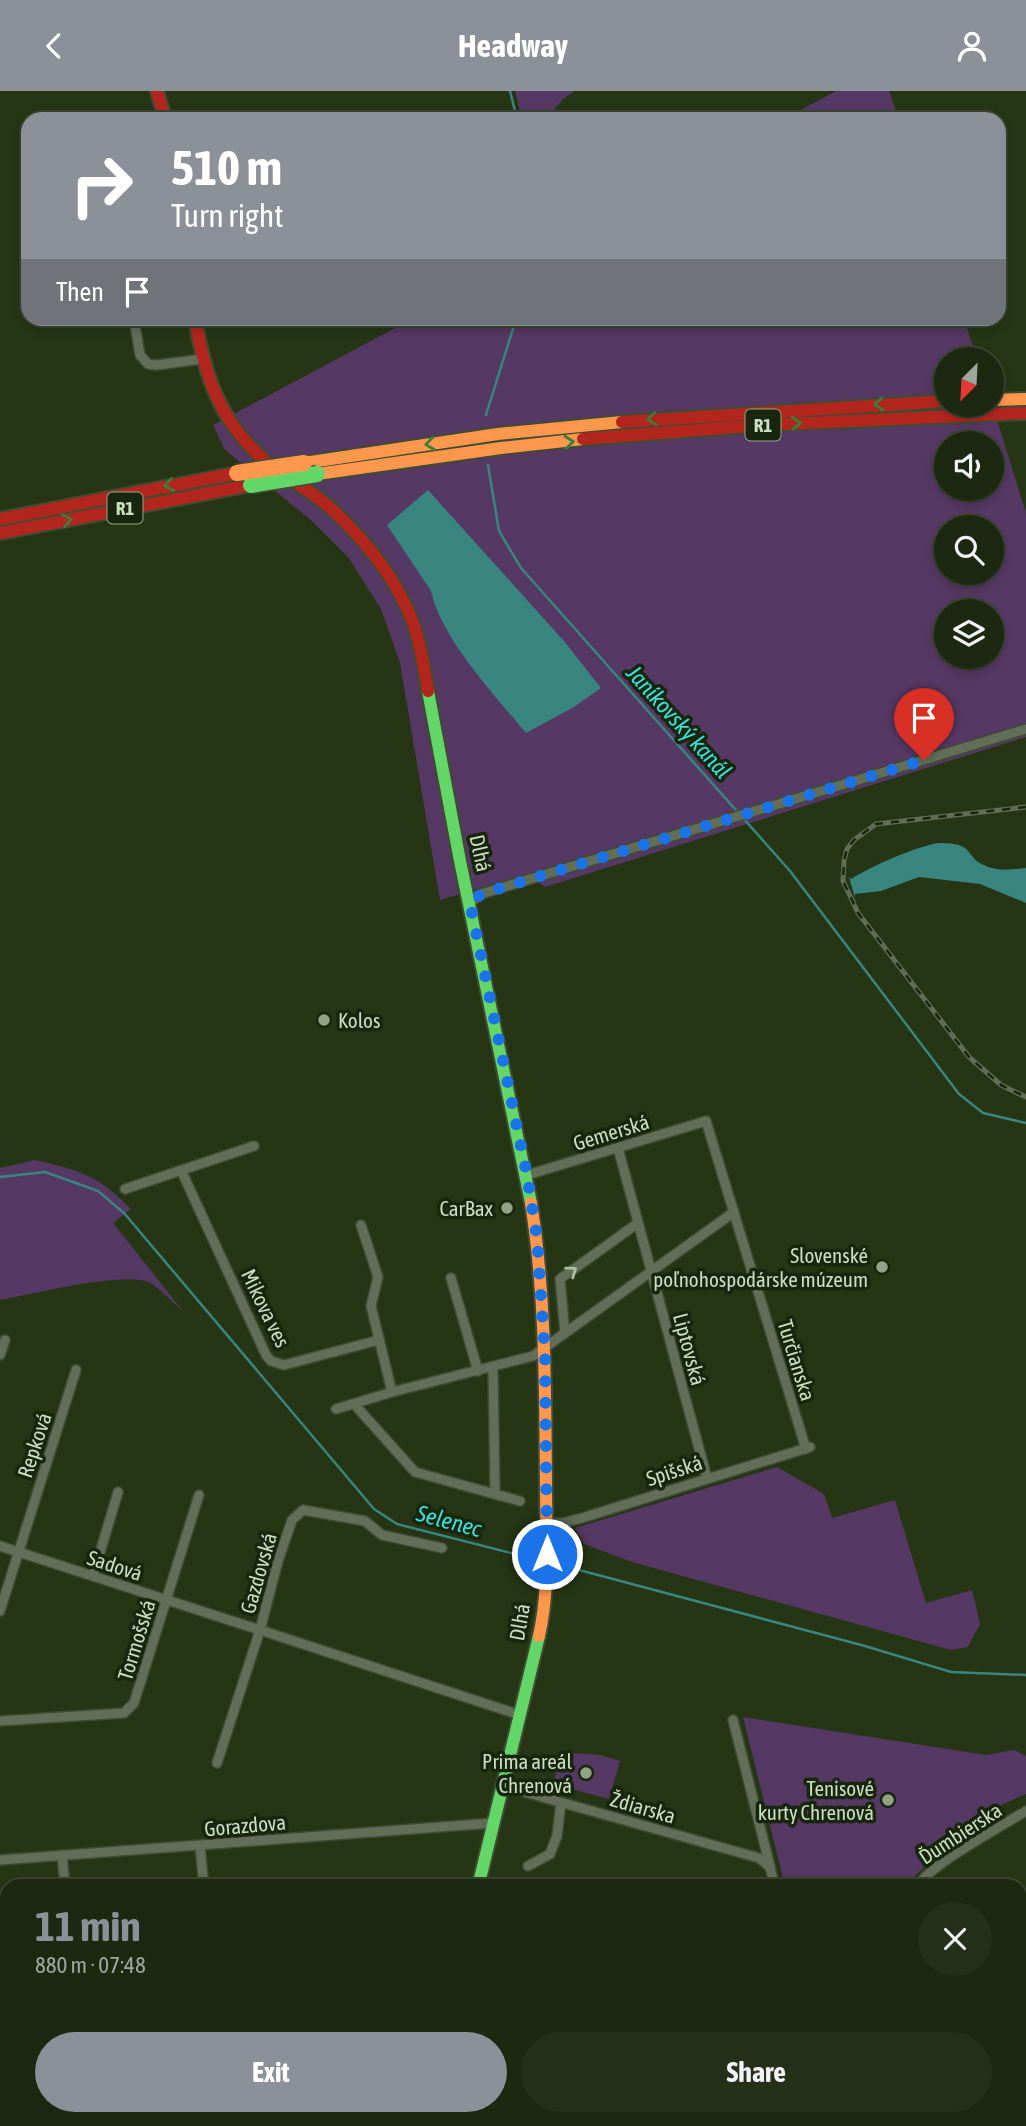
<!DOCTYPE html>
<meta charset="utf-8">
<style>
:root{--surface:#1c2810;--page:#253019;--text:#f1f3f6;--muted:#a0a69f;--line:#3a4430;--accent:#8c9099}
body{margin:0;font-family:"Asap Condensed",sans-serif;background:var(--page);color:var(--text);height:100vh;display:flex;flex-direction:column;font-size:26px;white-space:nowrap}
*{box-sizing:border-box;margin:0}
p{font-size:23px;color:var(--muted)}
.icon{flex:none;width:38px;height:38px;fill:none;stroke:currentColor;stroke-width:2;stroke-linecap:round;stroke-linejoin:round}
.map{position:relative;flex:1;overflow:hidden}
.drawer{position:absolute;left:0px;top:1788px;width:1027px;height:247px;display:flex;flex-direction:column;background:var(--surface);border-radius:21px 21px 0 0;box-shadow:0 4px 10px #0003,0 0 0 2px var(--line)}
.drawer>*{flex:none}
.guide{position:absolute;left:21px;top:21px;width:985px;height:214px;border-radius:21px;box-shadow:0 4px 10px #0003,0 0 0 2px var(--line);background:#8c9099;color:#fff;overflow:hidden}
.needle{width:46px;rotate:204deg}
.buttons{position:absolute;left:934px;top:256px;display:grid;gap:14px}
.buttons a{display:grid;place-items:center;width:70px;height:70px;border-radius:50%;background:var(--surface);box-shadow:0 4px 10px #0003,0 0 0 2px var(--line);font-size:35px}
.pin{position:absolute;display:grid;place-items:center;width:60px;height:60px;color:#fff;margin:-72px -30px;border-radius:50% 50% 50% 0;rotate:-45deg;box-shadow:0 0 7px #0007}
.pin .icon{rotate:45deg}
.me{position:absolute;width:77px;margin:-38px;rotate:0deg;stroke-linejoin:round;filter:drop-shadow(0 0 5px #0008)}
.turn{display:flex;align-items:center;gap:24px;height:147px;padding:0 35px;font-size:32px}
.turn .icon{width:91px;height:91px;stroke-width:2.5}
.turn b{display:block;font-size:49px;line-height:60px}
.then{display:flex;align-items:center;height:66px;padding:0 35px;background:#0003;gap:14px;font-size:26px}
.round{display:grid;place-items:center;flex:none;width:74px;height:74px;border-radius:37px;background:var(--page)}
.summary{display:flex;align-items:center;justify-content:space-between;height:119px;padding:0 35px}
h1{font-size:42px;font-weight:700;line-height:52px;color:var(--accent)}
.button{display:flex;gap:14px;margin-top:auto;padding:14px 35px}
.button a{flex:1;height:80px;border-radius:42px;background:var(--accent);color:#fff;font-size:28px;font-weight:700;line-height:80px;text-align:center}
.button a+a{background:var(--page);color:var(--text)}
header{display:flex;justify-content:space-between;align-items:center;height:91px;padding:0 35px;background:var(--accent);color:#fff;font-size:32px;font-weight:700}
.map>svg:first-child{display:block}
</style>
<header><svg class="icon" aria-label="back" viewBox="0 0 24 24"><path d="M15 5l-7 7 7 7"/></svg>Headway<svg class="icon" aria-label="person" viewBox="0 0 24 24"><circle cx="12" cy="8" r="4"/><path d="M4 21q1-7 8-7t8 7"/></svg></header>
<div class="map">
<svg width="1026" height="2035" viewBox="0 0 1026 2035">
<rect width="100%" height="100%" fill="#263615"/>
<g fill="#553863" fill-rule="evenodd">
<path d="M515 0H574L562 9 547 28H522Z"/>
<path d="M836 0H889L899 28H784Z"/>
<path d="M412 228H964L977 268H947V313H992L1026 422V646L545 796 527 783 440 809 400 572 381 518 348 466 312 430 225 359 213 334ZM947 352H992V397H947ZM947 436H992V481H947ZM947 520H992V565H947Z"/>
<path d="M35 1069C82 1080 97 1084 131 1118L113 1132 183 1220C174 1213 155 1192 145 1190 115 1182 33 1203 0 1209V1077Z"/>
<path d="M777 1376 824 1403 832 1427 895 1409 926 1512 972 1499 980 1533 968 1556 951 1559 632 1471 584 1453 575 1437Z"/>
<path d="M743 1626 986 1664 1014 1659 1026 1665V1703C975 1723 943 1757 905 1795H785Z"/>
<path d="M562 1661 600 1664 620 1670 609 1708 553 1693Z"/>
</g>
<g fill="#398580">
<path d="M428 399 564 550 601 597 574 616 526 642C495 605 441 547 431 500L387 434Z"/>
<path d="M938 752C977 751 963 766 986 775 999 781 1013 778 1026 777V812L980 793 919 786 881 800 855 803V807L849 786 851 788C874 774 912 757 938 752Z"/>
</g>
<g fill="none" stroke-linecap="round" stroke-linejoin="round">
<g stroke="#398580" stroke-width="2.5">
<path d="M510 0 517 28"/>
<path d="M486 324 516 228"/>
<path d="M488 374 499 440 521 477 790 780 959 1003 983 1022 1026 1032"/>
<path d="M0 1086 45 1081 98 1100 124 1122 374 1418 397 1433 542 1470"/>
<path d="M549 1471 865 1555 951 1581 1026 1584"/>
</g>
<g stroke="#3f4c34" stroke-width="12">
<g id="street">
<path d="M134 228 140 264 148 273 157 274 202 268"/>
<path d="M470 812 481 803 1026 638"/>
<path d="M618 1057 707 1387"/>
<path d="M181 1079 266 1264 271 1270 284 1274 379 1249"/>
<path d="M527 1084 706 1030 806 1358"/>
<path d="M125 1098 254 1055"/>
<path d="M361 1134 378 1186 371 1215 392 1301"/>
<path d="M451 1187 478 1280"/>
<path d="M565 1242 560 1188 638 1132"/>
<path d="M0 1264 5 1249"/>
<path d="M493 1277 495 1403"/>
<path d="M354 1313 415 1381 520 1410"/>
<path d="M336 1318 392 1301 533 1265 734 1121"/>
<path d="M547 1432H562L582 1427 810 1356"/>
<path d="M0 1455 260 1539 278 1470 292 1429 303 1419 365 1430 382 1444 442 1457"/>
<path d="M93 1485 118 1401"/>
<path d="M0 1520 76 1279"/>
<path d="M733 1629 770 1775"/>
<path d="M0 1630 124 1622 134 1612 199 1404"/>
<path d="M217 1672 260 1539 520 1624"/>
<path d="M503 1695 759 1767 770 1776 775 1796"/>
<path d="M200 1755 204 1796"/>
<path d="M62 1764 65 1796"/>
<path d="M0 1769 493 1732"/>
<path d="M528 1775 550 1763 557 1745 561 1712"/>
<path d="M917 1796C929 1774 1002 1735 1026 1720"/>
<path d="M0 1916 7 1915"/>
<path d="M1020 1929 1026 1927"/>
<path d="M83 2028 84 2035"/>
<path d="M222 2028V2035"/>
<path d="M536 2028 537 2035"/>
<path d="M763 2028 765 2035"/>
<path d="M387 2035 477 2029"/>
<path d="M567 2035 573 2028"/>
</g>
</g>
<g stroke="#3f4c34" stroke-width="16">
<g id="fast">
<path d="M428 600 460 770 531 1112"/>
<path d="M478 1796 539 1545"/>
</g>
</g>
<g stroke="#3f4c34" stroke-width="16">
<g id="slow">
<path d="M992 309 1026 308"/>
<path d="M304 372 498 343 622 331"/>
<path d="M317 383 501 357 583 348"/>
<path d="M531 1112C546 1205 545 1301 546 1395 546 1444 550 1497 539 1545"/>
</g>
</g>
<g stroke="#3f4c34" stroke-width="16">
<g id="jam">
<path d="M157 0 165 28"/>
<path d="M195 228C205 285 219 329 264 369 286 389 316 401 337 423 368 453 398 491 413 532 421 553 424 578 428 600"/>
<path d="M622 331 947 310"/>
<path d="M583 348 763 334 1026 322"/>
<path d="M0 428 237 382"/>
<path d="M0 442 251 394"/>
<path d="M477 2028 478 2035"/>
</g>
</g>
<use href="#street" stroke="#626e57" stroke-width="9"/>
<use href="#fast" stroke="#63d668" stroke-width="12"/>
<use href="#slow" stroke="#ff974d" stroke-width="12"/>
<use href="#jam" stroke="#b3261e" stroke-width="12"/>
<g stroke="#616d55" stroke-width="5">
<path id="rail" d="M1026 716 876 733 854 749 847 758 844 770 843 790 858 822 969 966 1001 994 1026 1006"/>
</g>
<use href="#rail" stroke="#19260e" stroke-width="2.5" stroke-dasharray="8" stroke-linecap="butt"/>
<g stroke="#3f4c34" stroke-width="19" stroke-linecap="butt">
<path id="fast-bridge" d="M251 394 317 383"/>
</g>
<g stroke="#3f4c34" stroke-width="19" stroke-linecap="butt">
<path id="slow-bridge" d="M237 382 304 372"/>
</g>
<use href="#fast-bridge" stroke="#63d668" stroke-width="16"/>
<use href="#slow-bridge" stroke="#ff974d" stroke-width="16"/>
</g>
<defs><path id="oneway-chevron" d="M-2-3.5L2.5 0L-2 3.5" fill="none" stroke-width="1.6" stroke-linecap="round" stroke-linejoin="round" transform="scale(1.75)"/></defs>
<g stroke="#3e7e3b">
<use href="#oneway-chevron" transform="translate(879 313) rotate(177)"/>
<use href="#oneway-chevron" transform="translate(652 328) rotate(175)"/>
<use href="#oneway-chevron" transform="translate(796 332) rotate(-4)"/>
<use href="#oneway-chevron" transform="translate(569 351) rotate(-6)"/>
<use href="#oneway-chevron" transform="translate(430 353) rotate(172)"/>
<use href="#oneway-chevron" transform="translate(169 394) rotate(170)"/>
<use href="#oneway-chevron" transform="translate(67 429) rotate(-11)"/>
</g>
<use stroke="#acbca0" href="#oneway-chevron" transform="translate(572 1180) rotate(-36)"/>
<g fill="none" stroke-linecap="round" stroke-linejoin="round">
<path stroke="#1a73e8" stroke-width="12" stroke-dasharray="0 21.6" d="M547 1463 545 1265 537 1147 527 1084 470 812 481 803 924 669"/>
</g>
<g fill="#91a384" stroke="#19260e" stroke-width="2.5">
<circle cx="324" cy="929" r="7"/>
<circle cx="507" cy="1117" r="7"/>
<circle cx="882" cy="1176" r="7"/>
<circle cx="586" cy="1682" r="7"/>
<circle cx="888" cy="1709" r="7"/>
</g>
<g text-anchor="middle" dominant-baseline="central" stroke-width="7" stroke-linejoin="round" paint-order="stroke">
<g fill="#19260e" stroke="#96a78a" stroke-width="2">
<rect x="745.5" y="318.5" width="35" height="31" rx="5"/>
<rect x="107.5" y="401.5" width="35" height="31" rx="5"/>
</g>
<g font-size="19" font-weight="bold" fill="#cbdebf">
<text x="763" y="334">R1</text>
<text x="125" y="417">R1</text>
</g>
<g font-size="21" fill="#cbdebf" stroke="#19260e">
<text transform="translate(481 762) rotate(78)">Dlhá</text>
<text transform="translate(611 1041) rotate(-17)">Gemerská</text>
<text transform="translate(266 1217) rotate(64)">Mikova ves</text>
<text transform="translate(690 1258) rotate(75)">Liptovská</text>
<text transform="translate(797 1269) rotate(73)">Turčianska</text>
<text transform="translate(34 1354) rotate(-72)">Repková</text>
<text transform="translate(674 1379) rotate(-18)">Spišská</text>
<text transform="translate(115 1474) rotate(18)">Sadová</text>
<text transform="translate(258 1482) rotate(-74)">Gazdovská</text>
<text transform="translate(519 1531) rotate(-80)">Dlhá</text>
<text transform="translate(136 1549) rotate(-73)">Tormošská</text>
<text transform="translate(643 1716) rotate(16)">Ždiarska</text>
<text transform="translate(245 1734) rotate(-5)">Gorazdova</text>
<text transform="translate(960 1742) rotate(-33)">Ďumbierska</text>
</g>
<g font-size="21" fill="#cbdebf" stroke="#19260e" text-anchor="end">
<text x="338" y="929" text-anchor="start">Kolos</text>
<text x="493" y="1117">CarBax</text>
<text x="868" y="1164">Slovenské<tspan x="868" dy="24">poľnohospodárske múzeum</tspan></text>
<text x="572" y="1670">Prima areál<tspan x="572" dy="24">Chrenová</tspan></text>
<text x="874" y="1697">Tenisové<tspan x="874" dy="24">kurty Chrenová</tspan></text>
</g>
<g font-size="23" font-style="italic" fill="#3ce0dd" stroke="#19260e">
<text transform="translate(679 631) rotate(48)">Janíkovský kanál</text>
<text transform="translate(449 1430) rotate(15)">Selenec</text>
</g>
</g>
</svg>
<div class="buttons">
<a><svg class="needle" viewBox="-14 -14 28 28"><path d="M0-13l5 13h-10z" fill="#e53935"/><path d="M0 13l5-13h-10z" fill="#a0a69f"/></svg></a>
<a><svg class="icon" aria-label="sound" viewBox="0 0 24 24"><path d="M4 9h4l5-4v14l-5-4H4zM17 9q2 3 0 6"/></svg></a>
<a><svg class="icon" aria-label="search" viewBox="0 0 24 24"><circle cx="10" cy="10" r="6"/><path d="M15 15l6 6"/></svg></a>
<a><svg class="icon" aria-label="layers" viewBox="0 0 24 24"><path d="M12 4l9 5-9 5-9-5zM3 14l9 5 9-5"/></svg></a>
</div>
<div class="pin" style="left:924px;top:669px;background:#d93025"><svg class="icon" aria-label="arrive" viewBox="0 0 24 24"><path d="M6 21V4h12l-3 4 3 4H6"/></svg></div>
<svg class="me" style="left:547px;top:1463px" viewBox="-20 -20 40 40"><circle r="17" fill="#1a73e8" stroke="#fff" stroke-width="3"/><path d="M0-11L8 9 0 5-8 9z" fill="#fff"/></svg>
<div class="guide">
<div class="turn"><svg class="icon" aria-label="right" viewBox="0 0 24 24"><path d="M7 20v-9h11M14 6l5 5-5 5"/></svg><div><b>510 m</b>Turn right</div></div>
<div class="then">Then<svg class="icon" aria-label="arrive" viewBox="0 0 24 24"><path d="M6 21V4h12l-3 4 3 4H6"/></svg></div>
</div>
<section class="drawer">
<div class="summary"><div><h1>11 min</h1><p>880 m · 07:48</p></div><a class="round"><svg class="icon" aria-label="close" viewBox="0 0 24 24"><path d="M6 6l12 12M18 6L6 18"/></svg></a></div>
<div class="button"><a>Exit</a><a>Share</a></div>
</section>
</div>
